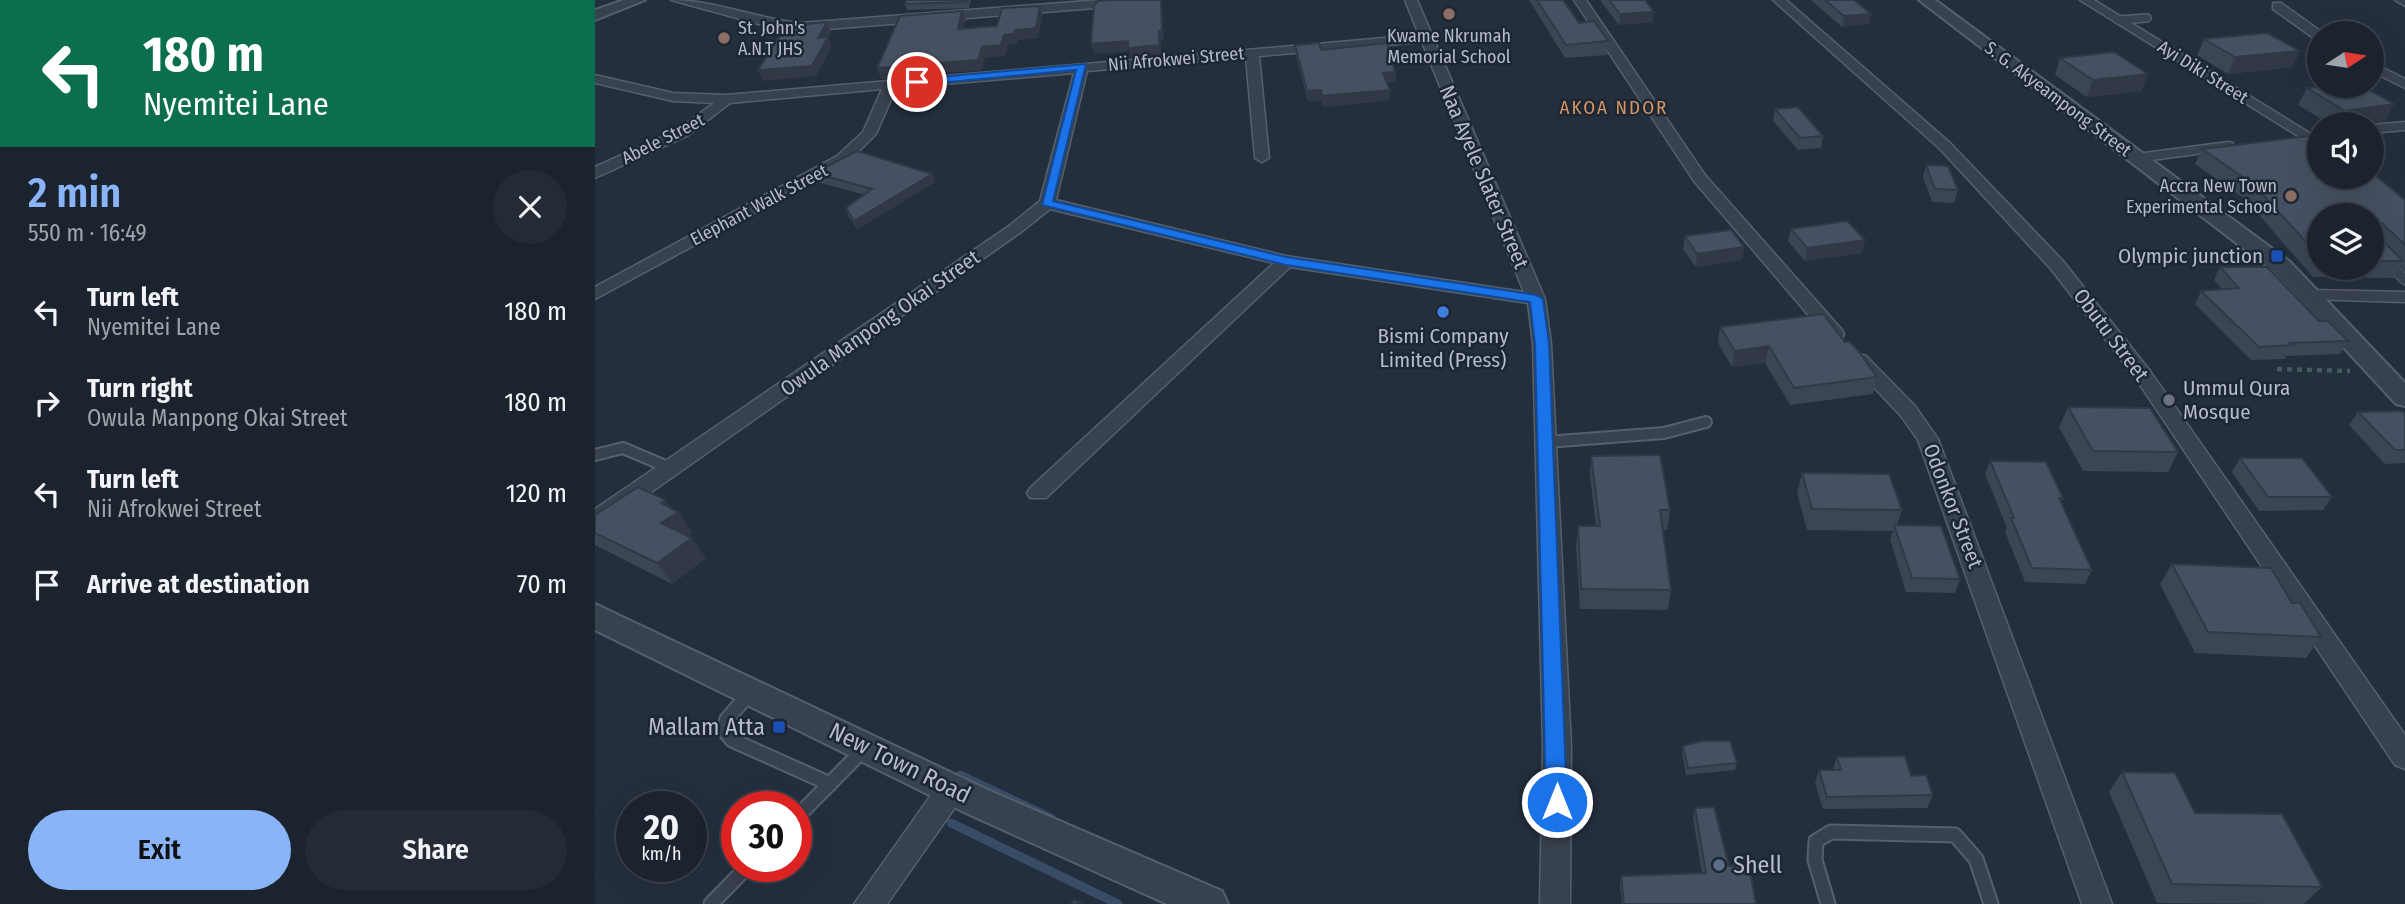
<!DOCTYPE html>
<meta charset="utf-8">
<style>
:root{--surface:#1b232e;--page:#242b36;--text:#f1f3f6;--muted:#a0a4aa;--line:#39404a;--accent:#8ab4f8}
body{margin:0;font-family:"Fira Sans Condensed",sans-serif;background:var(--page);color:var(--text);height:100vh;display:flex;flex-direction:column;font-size:26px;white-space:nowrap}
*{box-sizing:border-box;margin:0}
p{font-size:23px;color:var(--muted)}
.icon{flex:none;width:38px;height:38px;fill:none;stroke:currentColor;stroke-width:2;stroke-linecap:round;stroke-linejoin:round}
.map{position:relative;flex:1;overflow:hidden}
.sheet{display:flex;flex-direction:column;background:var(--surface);width:595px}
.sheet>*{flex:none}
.hud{background:#0b6e4f;color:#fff;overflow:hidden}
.needle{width:46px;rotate:78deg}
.fabs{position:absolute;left:1712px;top:21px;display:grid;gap:14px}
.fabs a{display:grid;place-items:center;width:77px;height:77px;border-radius:50%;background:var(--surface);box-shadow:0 7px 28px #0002,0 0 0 2px var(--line);font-size:35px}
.speed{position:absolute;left:21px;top:791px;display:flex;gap:14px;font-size:35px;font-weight:700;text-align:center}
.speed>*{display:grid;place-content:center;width:91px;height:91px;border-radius:50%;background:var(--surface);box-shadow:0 7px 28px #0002,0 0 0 2px var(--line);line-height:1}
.speed small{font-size:18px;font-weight:400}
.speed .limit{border:10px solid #d22;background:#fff;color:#111}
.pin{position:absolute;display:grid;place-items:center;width:60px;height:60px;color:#fff;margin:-30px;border:4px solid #fff;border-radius:50%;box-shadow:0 2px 7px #0007}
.me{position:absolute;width:77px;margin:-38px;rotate:0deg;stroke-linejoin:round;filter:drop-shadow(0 0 5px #0008)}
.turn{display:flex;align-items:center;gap:24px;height:147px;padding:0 28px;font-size:32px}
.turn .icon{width:91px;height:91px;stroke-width:2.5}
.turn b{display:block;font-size:49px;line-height:60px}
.round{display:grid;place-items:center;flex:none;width:74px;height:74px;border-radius:37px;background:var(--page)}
.headline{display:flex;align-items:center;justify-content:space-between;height:119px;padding:0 28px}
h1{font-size:42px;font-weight:600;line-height:52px;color:var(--accent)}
.action{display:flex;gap:14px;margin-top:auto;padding:14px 28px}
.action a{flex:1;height:80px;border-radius:42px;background:var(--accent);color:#111;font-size:28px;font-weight:600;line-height:80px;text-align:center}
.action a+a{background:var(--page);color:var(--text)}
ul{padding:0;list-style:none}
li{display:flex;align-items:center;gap:21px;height:91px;padding:0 28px}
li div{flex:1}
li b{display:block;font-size:26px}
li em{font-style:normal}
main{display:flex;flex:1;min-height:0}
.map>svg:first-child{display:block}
</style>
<main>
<section class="sheet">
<div class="hud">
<div class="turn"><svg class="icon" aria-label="left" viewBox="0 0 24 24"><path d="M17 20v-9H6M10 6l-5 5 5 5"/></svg><div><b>180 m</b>Nyemitei Lane</div></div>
</div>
<div class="headline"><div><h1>2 min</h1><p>550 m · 16:49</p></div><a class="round"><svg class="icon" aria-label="close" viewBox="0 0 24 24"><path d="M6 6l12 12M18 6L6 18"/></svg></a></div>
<ul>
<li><svg class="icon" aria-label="left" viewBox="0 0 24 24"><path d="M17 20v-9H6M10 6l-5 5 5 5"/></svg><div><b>Turn left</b><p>Nyemitei Lane</p></div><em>180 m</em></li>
<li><svg class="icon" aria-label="right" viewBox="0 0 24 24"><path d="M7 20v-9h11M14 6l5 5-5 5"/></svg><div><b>Turn right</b><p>Owula Manpong Okai Street</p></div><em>180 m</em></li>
<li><svg class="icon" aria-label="left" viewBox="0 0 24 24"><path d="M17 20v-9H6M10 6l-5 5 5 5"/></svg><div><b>Turn left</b><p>Nii Afrokwei Street</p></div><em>120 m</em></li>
<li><svg class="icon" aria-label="arrive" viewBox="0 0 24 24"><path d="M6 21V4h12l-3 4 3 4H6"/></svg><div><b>Arrive at destination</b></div><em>70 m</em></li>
</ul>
<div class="action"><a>Exit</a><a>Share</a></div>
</section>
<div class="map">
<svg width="1810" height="904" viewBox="0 0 1810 904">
<rect width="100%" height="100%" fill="#242f3e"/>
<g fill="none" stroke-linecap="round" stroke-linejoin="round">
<g stroke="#394c67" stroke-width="9">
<path d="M365 775 456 818"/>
<path d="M356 823 523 904"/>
</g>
<g stroke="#565f6c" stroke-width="10">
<path id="service-far3" d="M1523 20 1552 18"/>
</g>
<g stroke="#565f6c" stroke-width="11">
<path id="service-far2" d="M1776 246 1810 280"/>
</g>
<g stroke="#565f6c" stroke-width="14">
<g id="service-far1">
<path d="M951 442 1069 433 1111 422"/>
<path d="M0 455 28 448 75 468"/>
</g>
</g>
<g stroke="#565f6c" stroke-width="17">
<g id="service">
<path d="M154 694 132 719 129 730 137 740 235 784"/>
<path d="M201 818 270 748"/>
<path d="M116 904 153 866"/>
<path d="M1233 904 1220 860 1221 841 1236 832 1360 835 1381 859 1396 904"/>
</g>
</g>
<g stroke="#565f6c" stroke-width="3">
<g id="minor">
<path d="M76 0C120 0 162 19 206 23L506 0H557L551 4 206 31 178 28Z"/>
<path d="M810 0H822L950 299 956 344 976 746 975 904H945L948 746 938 344 933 303 695 267 451 498H435L432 493 435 488 679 263 455 209 426 232 8 526 0 528V509L414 226 445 201 479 73 301 88 281 134 253 162 0 299V287L242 156 268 132 287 89 135 103 92 136 0 178V167L82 130 119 103 78 101 0 83V75L78 93 131 95 824 35ZM827 42 929 292 691 256 461 200 492 71 651 57 660 158 667 162 674 158 664 56Z"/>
<path d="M979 0H991L1110 175 1247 330 1249 334 1247 338H1233L1099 181Z"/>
<path d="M1178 0H1191L1355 143 1468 261 1555 371 1810 735V769L1800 765 1541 379 1456 269 1345 149Z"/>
<path d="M1485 0H1499L1724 139V149Z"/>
<path d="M1800 0H1810V6Z"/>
<path d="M1678 3H1686L1728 33H1724V40L1720 39 1678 9Z"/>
<path d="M1776 62 1810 79V88L1776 71Z"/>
<path d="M1810 122V130L1776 133V125Z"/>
<path d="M1633 142 1638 143V149L1542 162 1535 158 1542 154Z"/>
<path d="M1716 290 1810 292V302L1710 299 1707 295Z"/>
<path d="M1264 354 1271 356 1320 406 1343 439 1517 904H1487L1323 440 1306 416 1257 364 1254 360Z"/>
<path d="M358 775 368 778 372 787 368 796 292 904H259L348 778Z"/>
</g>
</g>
<g stroke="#565f6c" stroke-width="4">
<g id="tertiary">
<path d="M29 0H50L0 20V10Z"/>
<path d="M1324 0H1340L1694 261 1810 383V406L1801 404 1678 271Z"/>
<path d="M0 604 395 791 627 891 633 904H572L371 813 0 630Z"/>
</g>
</g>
<path stroke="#44595c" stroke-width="4.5" stroke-dasharray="5 5" stroke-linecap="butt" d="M1682 369 1755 371"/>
<use href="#service-far3" stroke="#38414e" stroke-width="7"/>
<use href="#service-far2" stroke="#38414e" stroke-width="9"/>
<use href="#service-far1" stroke="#38414e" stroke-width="10"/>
<use href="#service" stroke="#38414e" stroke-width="13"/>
<use href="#minor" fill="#38414e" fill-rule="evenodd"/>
<use href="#tertiary" fill="#38414e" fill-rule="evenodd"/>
</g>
<g fill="#3b4654" fill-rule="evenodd">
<path d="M376 0 374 8 312 10 310 4Z"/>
<path d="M934 0H968L984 23 1013 41 1012 55 970 58Z"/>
<path d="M1005 0H1050L1058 22 1024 25Z"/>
<path d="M1216 0H1259L1274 24 1247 27Z"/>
<path d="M1609 39 1705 51 1697 67 1633 74 1602 55Z"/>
<path d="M700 45 726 50 800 72 801 82 792 83 795 90V100L728 107 727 100 713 101 701 55Z"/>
<path d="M1465 58 1553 74 1546 91 1492 97 1460 75Z"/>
<path d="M1712 88 1790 121 1767 124H1735L1703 105Z"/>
<path d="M1180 109 1228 136 1226 148 1203 150 1178 121Z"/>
<path d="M1607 149 1810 200V272L1805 266 1798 278 1718 277 1651 200 1600 164ZM1724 215H1776V268H1724Z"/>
<path d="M1331 165 1363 190 1359 203 1337 202 1328 177Z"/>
<path d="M219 173 337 174 340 182 263 229 254 217 251 208 270 195 222 182Z"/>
<path d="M1196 229 1267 253 1210 261 1193 241Z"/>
<path d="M1090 236 1149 247 1147 260 1101 267 1088 249Z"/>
<path d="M1625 267 1724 321 1753 341 1745 354 1691 356 1690 359 1656 360 1600 304 1606 291 1627 289 1619 280Z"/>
<path d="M1125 327 1250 342 1282 377 1278 394 1195 405 1170 363 1137 367 1123 343Z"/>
<path d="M1473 407 1583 452 1573 472 1488 471 1464 427Z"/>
<path d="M1763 412 1810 414V463L1790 464 1754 425Z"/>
<path d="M996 456 1075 510 1072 530H1068L1076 590 1073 610 985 609 981 546 983 526H1001L995 476Z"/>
<path d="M1645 458 1737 497 1728 510 1664 511 1637 472Z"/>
<path d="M1395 461 1468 498 1466 503 1497 570 1490 584 1430 582 1410 532 1412 528 1390 474Z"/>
<path d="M1207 473 1307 510 1302 525 1365 579 1360 593 1311 592 1295 539 1298 531 1212 530 1202 493Z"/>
<path d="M76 508 83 512 97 532 92 536 111 558 77 584 0 545V515Z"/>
<path d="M1577 564 1697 603 1726 637 1711 658 1600 653 1565 584Z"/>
<path d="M1088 746 1142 763 1140 770 1091 775 1087 752Z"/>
<path d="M1242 757 1316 776 1338 795 1332 808 1228 809 1220 783 1224 770H1238Z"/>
<path d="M1527 772 1600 813 1727 887 1709 904 1562 903 1514 792Z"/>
<path d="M1100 808 1134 866 1161 904H1027L1025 886 1026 876 1107 873 1098 818Z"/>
</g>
<g fill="#303945">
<path d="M566 0 569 40H566V55L535 57 534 51 499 54 496 44Z"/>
<path d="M445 6 448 16 443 38 423 40 422 44 413 45 410 56 390 58 387 70 286 79 282 68 387 47 420 30Z"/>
<path d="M367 11 371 21 366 39 363 29Z"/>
<path d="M1059 12 1058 22 1024 25 1025 14Z"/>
<path d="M1276 14 1274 24 1247 27 1249 16Z"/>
<path d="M232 22 236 32 228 47 233 37 237 47 221 76 168 81 163 70 223 38Z"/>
<path d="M1705 51 1697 67 1633 74 1640 57Z"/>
<path d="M800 72 801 82 789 83 788 73Z"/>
<path d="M1553 74 1546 91 1492 97 1498 80Z"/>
<path d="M726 90 727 100 713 101 712 91Z"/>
<path d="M795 90V100L728 107 727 96Z"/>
<path d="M1799 104 1790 121 1767 124H1743L1750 111Z"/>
<path d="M337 174 340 182 263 229 259 221Z"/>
<path d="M1787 223 1777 239 1780 225Z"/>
<path d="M1270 240 1267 253 1210 261 1212 248Z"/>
<path d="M1149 247 1147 260 1101 267 1102 254Z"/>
<path d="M1174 346 1170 363 1137 367 1140 351Z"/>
<path d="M71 500 80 514 83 512 97 532 81 544 66 523V503Z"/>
<path d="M97 538 111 558 77 584 62 563Z"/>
</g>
<g fill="#455162" stroke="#303945" stroke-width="2">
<path d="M311 0H373L372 2 310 4Z"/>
<path d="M516 0H566L567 31H564V45L533 48V41L496 44 499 6 503 1Z"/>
<path d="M942 0H968L984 23 999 21 1013 41 971 45Z"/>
<path d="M1014 0H1050L1059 12 1025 14Z"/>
<path d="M1230 0H1259L1276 14 1249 16Z"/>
<path d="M445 6 441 28 420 30 419 34 409 35 406 45 387 47 383 60 282 68 305 16 367 11 363 29 402 26 407 8Z"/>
<path d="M232 22 223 38 233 37 217 66 163 70 191 26Z"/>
<path d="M1672 33 1705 51 1640 57 1609 39Z"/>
<path d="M724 43 726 50 792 43 800 72 788 73 795 90 727 96 726 90 712 91 700 45Z"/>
<path d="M1519 52 1553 74 1498 80 1465 58Z"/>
<path d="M1734 86H1767L1799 104 1750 111 1712 88Z"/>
<path d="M1203 107 1228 136 1205 138 1180 109Z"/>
<path d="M1723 135 1724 136V177H1776V172L1810 200V245L1787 223 1780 225 1779 232 1808 261H1776V215H1724V256L1658 184 1607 149Z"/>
<path d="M262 151 337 174 259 221 251 208 277 189 219 173Z"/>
<path d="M1331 165 1353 166 1363 190 1340 189Z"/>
<path d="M1252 221 1270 240 1212 248 1196 229Z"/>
<path d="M1136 230 1149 247 1102 254 1090 236Z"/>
<path d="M1625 267H1672L1724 321H1733L1753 341 1695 343 1698 345 1664 347 1606 291 1644 288Z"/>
<path d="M1228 314 1250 342 1254 341 1265 353 1282 377 1199 388 1174 346 1140 351 1125 327Z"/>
<path d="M1473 407 1555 408 1583 452 1498 451Z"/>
<path d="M1807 411 1810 414V450H1800L1763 412Z"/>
<path d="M1065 455 1075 510H1065L1076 590 986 589 983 526H1005L996 456Z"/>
<path d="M1645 458H1707L1737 497H1673Z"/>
<path d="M1395 461 1451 462 1468 498H1464L1497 570 1437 568 1416 518H1419Z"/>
<path d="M1207 473 1294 474 1307 510 1217 509Z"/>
<path d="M43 487 71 500 66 503 83 512 66 523 97 538 62 563 0 533V515Z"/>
<path d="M1299 525 1346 526 1365 579 1317 578Z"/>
<path d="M1577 564 1676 568 1697 603H1705L1726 637 1613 632Z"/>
<path d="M1107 741H1135L1142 763 1093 768 1088 746Z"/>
<path d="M1310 756 1316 776 1331 775 1338 795 1232 797 1224 770H1246L1242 757Z"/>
<path d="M1527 772 1580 773 1600 813 1687 814 1727 887 1577 884Z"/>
<path d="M1119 807 1134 866H1154L1161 904H1029L1026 876 1111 873 1100 808Z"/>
<path d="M479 900 487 904H476Z"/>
</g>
<path fill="#1a73e8" stroke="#114b97" stroke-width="2" d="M491 64 458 201 691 257 941 295 948 299 954 344 972 802 969 809 962 812 954 809 951 802 940 344 935 302 691 265 447 205 481 70 322 85 317 82 322 79Z"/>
<g fill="#8d6e63" stroke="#1d2633" stroke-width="2.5">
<circle cx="854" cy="14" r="7"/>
<circle cx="129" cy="38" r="7"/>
<circle cx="1696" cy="196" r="7"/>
</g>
<g fill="#1a4fb4" stroke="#1d2633" stroke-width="2.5">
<rect x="1675" y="249" width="14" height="14" rx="3.5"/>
<rect x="177" y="720" width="14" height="14" rx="3.5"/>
</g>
<circle fill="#3f7fe0" stroke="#1d2633" stroke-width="2.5" cx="848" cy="312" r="7"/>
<circle fill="#6b7280" stroke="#1d2633" stroke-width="2.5" cx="1574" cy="400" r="7"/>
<circle fill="#5c6f8a" stroke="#1d2633" stroke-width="2.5" cx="1124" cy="865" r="7"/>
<g text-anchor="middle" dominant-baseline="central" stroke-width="5" stroke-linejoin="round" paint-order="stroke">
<g font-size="18" fill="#b4bcc9" stroke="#1d2633" text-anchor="start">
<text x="143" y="28">St. John's<tspan x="143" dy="21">A.N.T JHS</tspan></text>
<text x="854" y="36" text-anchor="middle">Kwame Nkrumah<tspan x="854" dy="21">Memorial School</tspan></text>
<text x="1682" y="186" text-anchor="end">Accra New Town<tspan x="1682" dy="21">Experimental School</tspan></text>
</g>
<g font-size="18" fill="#b4bcc9" stroke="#1d2633">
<text transform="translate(581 59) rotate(-5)">Nii Afrokwei Street</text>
<text transform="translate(1608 72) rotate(32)">Ayi Diki Street</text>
<text transform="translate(1463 99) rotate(37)">S. G. Akyeampong Street</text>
<text transform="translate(68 139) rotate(-27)">Abele Street</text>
<text transform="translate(164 205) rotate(-28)">Elephant Walk Street</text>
</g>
<g font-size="19" letter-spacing="2" fill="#d59563" stroke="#1d2633">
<text x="1019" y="107">AKOA NDOR</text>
</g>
<g font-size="21" fill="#b4bcc9" stroke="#1d2633">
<text transform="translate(889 177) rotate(67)">Naa Ayele Slater Street</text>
<text transform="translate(285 323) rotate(-35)">Owula Manpong Okai Street</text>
<text transform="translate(1516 335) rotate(53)">Obutu Street</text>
<text transform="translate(1358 506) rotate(69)">Odonkor Street</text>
</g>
<g font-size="21" fill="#b4bcc9" stroke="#1d2633" text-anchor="end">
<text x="1668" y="256">Olympic junction</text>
<text x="848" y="336" text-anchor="middle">Bismi Company<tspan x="848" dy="24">Limited (Press)</tspan></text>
<text x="1588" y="388" text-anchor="start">Ummul Qura<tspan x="1588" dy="24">Mosque</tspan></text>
</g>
<g font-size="24" fill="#b4bcc9" stroke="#1d2633" text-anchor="end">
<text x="170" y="727">Mallam Atta</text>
<text x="1138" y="865" text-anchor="start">Shell</text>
</g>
<g font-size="24" fill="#b4bcc9" stroke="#1d2633">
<text transform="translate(305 763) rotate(26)">New Town Road</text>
</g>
</g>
</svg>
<div class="fabs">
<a><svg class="needle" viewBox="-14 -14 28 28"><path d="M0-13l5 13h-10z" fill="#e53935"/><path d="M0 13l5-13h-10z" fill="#a0a4aa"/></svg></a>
<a><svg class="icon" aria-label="sound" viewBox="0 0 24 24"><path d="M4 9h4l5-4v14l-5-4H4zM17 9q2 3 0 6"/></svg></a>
<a><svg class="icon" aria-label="layers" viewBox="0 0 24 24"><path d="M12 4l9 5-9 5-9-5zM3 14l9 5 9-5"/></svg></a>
</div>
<div class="speed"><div>20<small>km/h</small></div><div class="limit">30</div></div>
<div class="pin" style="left:322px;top:82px;background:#d93025"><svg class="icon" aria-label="arrive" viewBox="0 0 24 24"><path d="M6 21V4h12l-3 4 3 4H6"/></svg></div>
<svg class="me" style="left:962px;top:802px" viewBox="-20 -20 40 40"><circle r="17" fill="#1a73e8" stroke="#fff" stroke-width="3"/><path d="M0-11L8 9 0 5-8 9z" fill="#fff"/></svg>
</div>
</main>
